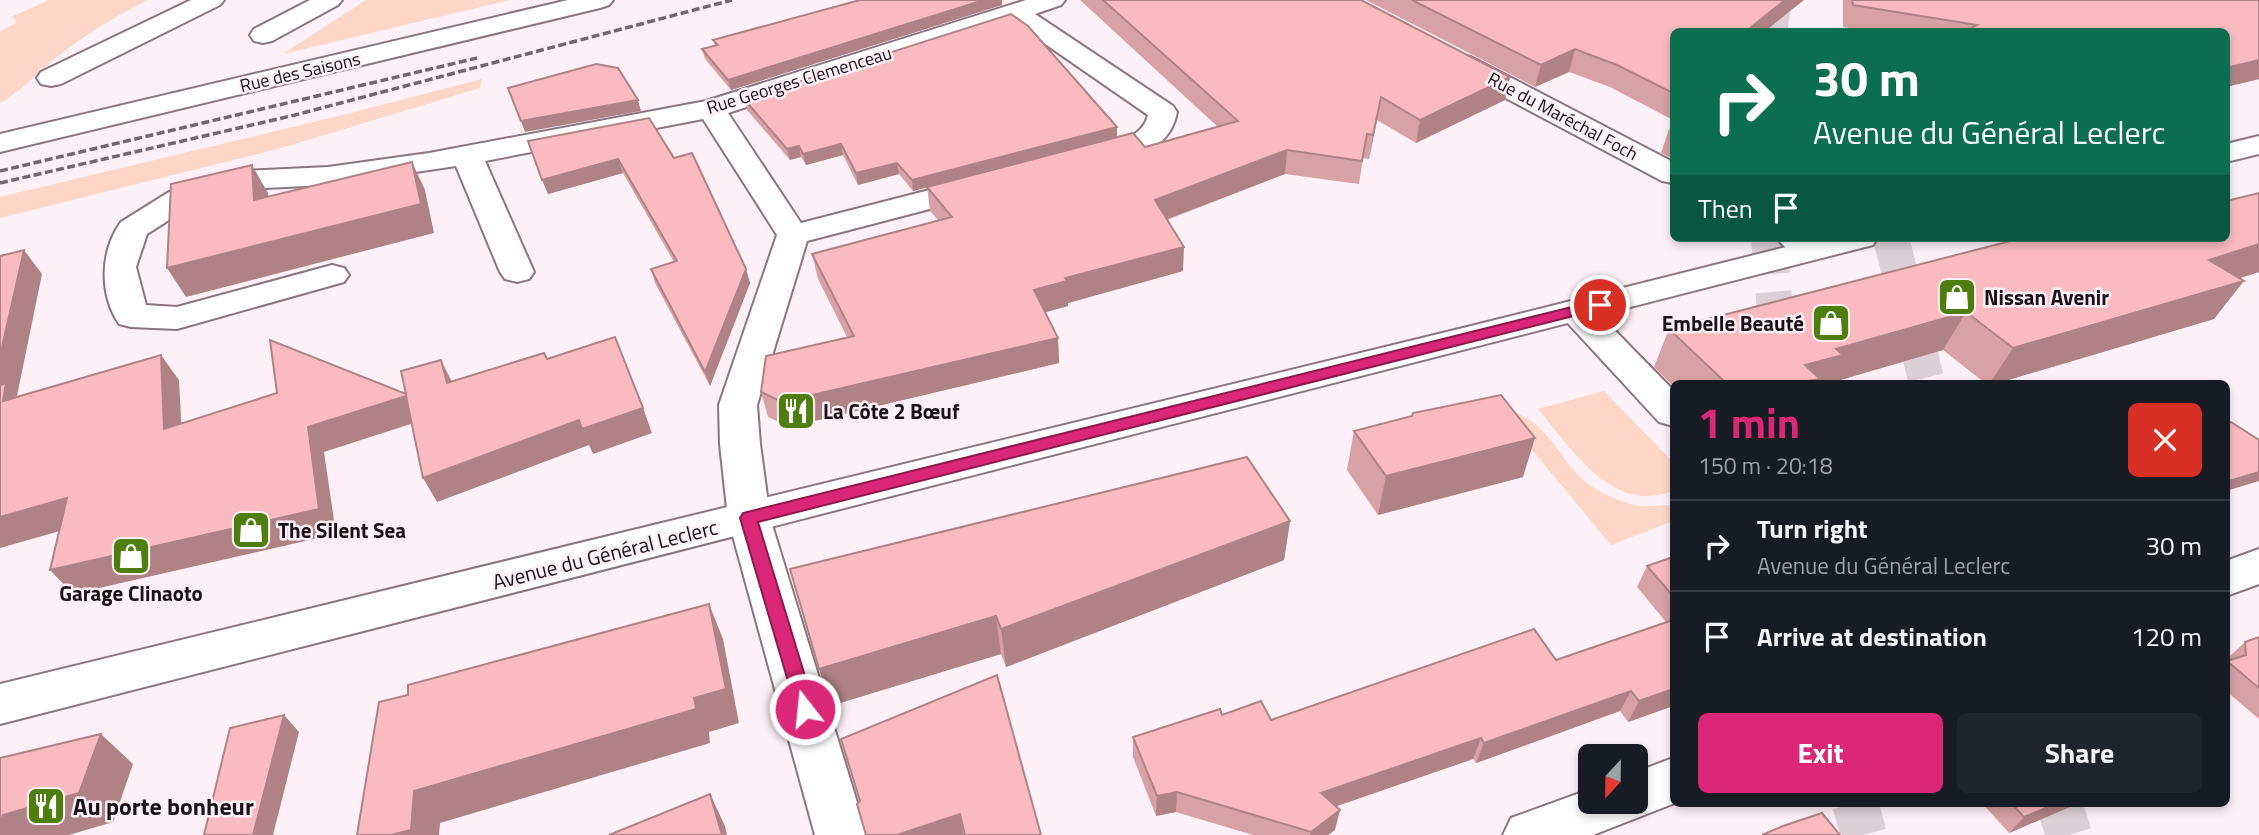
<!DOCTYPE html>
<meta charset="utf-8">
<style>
:root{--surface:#171b24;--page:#20242c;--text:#f1f3f6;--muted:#9ea1a6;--line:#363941;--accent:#db2777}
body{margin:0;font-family:"Titillium Web",sans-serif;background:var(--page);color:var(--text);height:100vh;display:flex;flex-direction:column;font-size:26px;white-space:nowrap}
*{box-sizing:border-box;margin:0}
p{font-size:23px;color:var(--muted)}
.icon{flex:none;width:38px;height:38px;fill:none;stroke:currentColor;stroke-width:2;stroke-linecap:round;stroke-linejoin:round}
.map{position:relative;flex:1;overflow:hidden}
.sheet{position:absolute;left:1670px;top:380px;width:560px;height:427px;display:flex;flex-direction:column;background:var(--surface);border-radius:10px;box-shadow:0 4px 10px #0003}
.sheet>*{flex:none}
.guide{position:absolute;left:1670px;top:28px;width:560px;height:214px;border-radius:10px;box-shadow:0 4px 10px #0003;background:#0b6e4f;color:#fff;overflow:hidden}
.needle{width:46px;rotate:202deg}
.fabs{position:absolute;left:1578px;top:744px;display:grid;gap:14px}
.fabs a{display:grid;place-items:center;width:70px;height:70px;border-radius:10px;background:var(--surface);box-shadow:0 4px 10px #0003;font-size:35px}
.pin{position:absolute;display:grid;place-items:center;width:60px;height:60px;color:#fff;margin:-30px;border:4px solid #fff;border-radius:50%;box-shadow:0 2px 7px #0007}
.me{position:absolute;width:77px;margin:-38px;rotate:344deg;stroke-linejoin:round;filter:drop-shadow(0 0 5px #0008)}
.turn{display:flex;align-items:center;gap:24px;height:147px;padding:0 28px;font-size:32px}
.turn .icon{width:91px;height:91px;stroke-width:2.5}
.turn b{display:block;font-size:49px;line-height:60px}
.then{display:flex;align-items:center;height:66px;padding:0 28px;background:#0003;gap:14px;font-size:26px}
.round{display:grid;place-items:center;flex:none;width:74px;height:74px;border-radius:10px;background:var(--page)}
.head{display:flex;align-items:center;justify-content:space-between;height:119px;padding:0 28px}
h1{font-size:42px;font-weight:700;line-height:52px;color:var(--accent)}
.cta{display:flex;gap:14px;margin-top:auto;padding:14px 28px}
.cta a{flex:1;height:80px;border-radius:10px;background:var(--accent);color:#fff;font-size:28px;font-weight:700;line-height:80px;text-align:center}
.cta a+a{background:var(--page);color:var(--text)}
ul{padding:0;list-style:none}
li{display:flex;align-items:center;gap:21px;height:91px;padding:0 28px;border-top:2px solid var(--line)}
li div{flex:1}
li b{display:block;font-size:26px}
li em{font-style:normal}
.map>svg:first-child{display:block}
</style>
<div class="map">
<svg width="2259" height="835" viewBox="0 0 2259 835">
<rect width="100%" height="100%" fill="#fef0f7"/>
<g fill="#fcd7c8">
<path d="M49 0H148C117 15 78 39 51 62 34 77 19 92 0 103V31L16 23 13 16Z"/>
<path d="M366 0H510L283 54Z"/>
<path d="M482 79 480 88 278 149 0 218V197L351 113Z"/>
<path d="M1604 391 1673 462V491C1612 515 1571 448 1538 409Z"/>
<path d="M1499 410C1544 414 1553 450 1581 478 1594 491 1622 503 1640 506 1650 507 1663 505 1673 505V521L1611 545Z"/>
</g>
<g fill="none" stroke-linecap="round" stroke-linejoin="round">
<path stroke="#dccfd5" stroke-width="28" stroke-dasharray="28 14" stroke-linecap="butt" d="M1773 32 1778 0"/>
<g stroke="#dccfd5" stroke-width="36" stroke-dasharray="36 18" stroke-linecap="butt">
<path d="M1769 238 1781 383"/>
<path d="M1891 238 1927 383"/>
</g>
<g stroke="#dccfd5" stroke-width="46" stroke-dasharray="46 23" stroke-linecap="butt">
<path d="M1855 803 1864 835"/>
<path d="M2059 803 2069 835"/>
</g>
<g stroke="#8a7681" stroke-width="4">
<g id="minor">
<path d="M191 0H224L220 5 61 84 51 86 41 84 37 78 41 72Z"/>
<path d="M310 0H342L338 5 272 41 263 43 254 41 250 35 254 29Z"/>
<path d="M568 0H613L609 5 600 8 0 152V134Z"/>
<path d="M1026 0H1065L1061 5 1035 14 1173 106 1177 112C1171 143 1149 152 1121 159 1107 162 1096 166 1082 162L1078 156 1082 150C1106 144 1142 142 1148 115L1012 21 728 113 801 223 980 177 991 179 996 186 991 193 807 241 757 405 760 444 770 518 867 835H815L728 518 720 444 719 405 777 235 703 119 485 161 534 272 529 279 517 282 505 279 500 272 456 166 328 185 245 189 191 206 147 234 136 267 146 305 177 307 332 265 344 268 349 275 344 282 177 329 131 327 119 324C99 294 100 251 121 222L169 192 242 171 328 167 429 153 706 101Z"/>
<path d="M1461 55 1471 57 1673 162V183L1662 181 1451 69 1447 63 1451 57Z"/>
<path d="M1777 238H1818L1831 249 1826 256C1808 260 1787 253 1777 238Z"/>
<path d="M1576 300 1588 303 1673 390V426L1659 422 1564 319 1558 311 1564 303Z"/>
<path d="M2259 549V584L2226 596V561Z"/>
<path d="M1673 758 1675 803 1593 835H1503L1511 818 1591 789V802H1636V772Z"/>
</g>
</g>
<g stroke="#8a7681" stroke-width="4">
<g id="major">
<path d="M2259 136V154L2226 162V144Z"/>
<path d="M1822 238H1877L1873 245 0 724V684L1463 328Z"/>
</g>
</g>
<use href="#minor" fill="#fff" fill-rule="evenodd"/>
<use href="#major" fill="#fff" fill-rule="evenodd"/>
<g stroke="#71676c" stroke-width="3.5" stroke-dasharray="8 3.5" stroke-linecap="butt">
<path d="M0 171 477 58"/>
<path d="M0 183 295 115 732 0"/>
</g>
</g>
<g fill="#d7a1a5">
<path d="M860 0H1002V5L731 90 705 59 702 49 715 46 713 40Z"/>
<path d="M1080 0H1361L1510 77 1505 100 1416 143 1377 120 1369 159 1363 158 1359 184 1285 174 1167 220 1183 271 1068 303V306L1045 312 1058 338 1059 363 789 427 768 417 761 392 847 337 818 279 812 254 938 220 930 211 927 187 913 191 899 174 858 185 843 155 806 165 801 157 790 160 747 110 744 99 1117 127V137L1145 147 1218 127Z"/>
<path d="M1366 0H1804L1673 32V120L1610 87 1569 72 1535 87Z"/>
<path d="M1843 0H2259V79L2226 87V32H1871L1843 27Z"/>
<path d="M1673 126V159L1661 153 1669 129Z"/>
<path d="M528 141 674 158 746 269 750 283 710 386 655 283 651 269 674 262 623 173 548 194Z"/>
<path d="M2259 193V272L2239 278 2214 319 1998 383H1985L1943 350 1830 383H1673V386L1654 367 1669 329 2226 238Z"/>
<path d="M1354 431 1523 477 1378 515 1347 470Z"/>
<path d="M1290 521 1284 560 1006 667 1001 654 830 706 790 569Z"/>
<path d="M1673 557V706L1628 722 1620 711 1476 763 1473 759 1336 806 1335 830 1328 835H1253L1176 812 1156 816 1133 757V737L1222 715 1271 720 1556 660 1666 622 1637 587 1647 566Z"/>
<path d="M2259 637V719L2226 691V662L2228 661V658L2245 642Z"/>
<path d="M1982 803H2079L2009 833Z"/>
</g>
<g fill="#af8386">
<path d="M984 0H1002V5L731 90 728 80Z"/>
<path d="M1785 0H1804L1764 32H1745Z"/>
<path d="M1575 49 1569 72 1535 87 1541 65Z"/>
<path d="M2259 60V79L2226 87V68Z"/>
<path d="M1510 77 1505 100 1416 143 1420 120Z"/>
<path d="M1381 97 1377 120 1369 159 1373 135Z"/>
<path d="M638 100 641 111 525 132 521 121Z"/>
<path d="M1117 127V138L913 191 912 180Z"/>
<path d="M841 144 843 155 806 165 803 154Z"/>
<path d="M799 146 801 157 790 160 787 149Z"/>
<path d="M1287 150 1285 174 1154 224 1155 200Z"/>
<path d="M618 159 623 173 548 194 542 180Z"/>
<path d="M412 162 425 190 434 233 186 297 167 268Z"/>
<path d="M897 163 899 174 858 185 856 173Z"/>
<path d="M252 165 268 193 270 228 254 200Z"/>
<path d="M2259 244V272L2181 297 2209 260Z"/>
<path d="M1184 247 1183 271 1068 303V306L1036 315 1034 290 1065 278Z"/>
<path d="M24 250 42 274 17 396 3 401 0 394V356Z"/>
<path d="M746 269 750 283 710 386 705 372Z"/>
<path d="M2244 281 2214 319 1998 383H1990L2013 348Z"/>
<path d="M1966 312 1943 350 1830 383H1796L1805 365 1836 349Z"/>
<path d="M1058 338 1059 363 789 427 782 402Z"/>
<path d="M161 355 179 380 183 454 164 429Z"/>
<path d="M441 360 453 384 447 383Z"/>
<path d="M406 396 420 421 324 452 336 534 73 594 50 570 308 427Z"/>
<path d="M643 408 652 433 593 454 589 445 437 502 423 478 579 420Z"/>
<path d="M1535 438 1523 477 1378 515 1386 476Z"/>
<path d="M2259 472V481L2226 491V482Z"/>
<path d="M67 498 88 523 0 548V517Z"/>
<path d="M1290 521 1284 560 1006 667 1001 629Z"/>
<path d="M709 604 723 639 739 723 709 732 710 743 440 823 439 835H391L414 791 694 698Z"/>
<path d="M996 616 1001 654 830 706 819 669Z"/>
<path d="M1673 689V706L1628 722 1639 701Z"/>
<path d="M1631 691 1620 711 1476 763 1484 743Z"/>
<path d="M284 715 299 732 273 835H253Z"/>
<path d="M101 734 133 764 113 822 69 835H0V823L3 815Z"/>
<path d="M1481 738 1473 759 1317 813 1321 793Z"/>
<path d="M1177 792 1176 812 1156 816 1157 796Z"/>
<path d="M710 794 725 826 727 835H722Z"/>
<path d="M2058 803H2079L2009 833 2024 817Z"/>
<path d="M1340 810 1335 830 1328 835H1310L1311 832Z"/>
<path d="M960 814 964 835H897Z"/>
</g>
<g fill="#fabbc0" stroke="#af8386" stroke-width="2">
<path d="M860 0H984L728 80 702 49 718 45 713 40Z"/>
<path d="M1103 0H1361L1510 77 1420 120 1381 97 1373 135 1367 134 1362 161 1287 150 1155 200 1184 247 1065 278 1067 281 1034 290 1058 338 782 402 761 392 766 356 854 336 812 254 952 217 927 187 1133 133 1145 147 1238 121Z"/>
<path d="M1412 0H1785L1745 32H1673V93L1617 65 1575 49 1541 65Z"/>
<path d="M1852 0H2259V60L2226 68V32H1963L1977 25 1853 5Z"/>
<path d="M1011 14 1028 26 1117 127 912 180 897 163 856 173 841 144 803 154 799 146 787 149 744 99Z"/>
<path d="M596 64 618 68 638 100 521 121 508 88Z"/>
<path d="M649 118 674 158 692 153 746 269 705 372 651 269 677 261 618 159 542 180 528 141Z"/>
<path d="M412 162 421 204 167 268 171 184 252 165 254 200Z"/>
<path d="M2259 193V244L2209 260 2244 281 2013 348 1966 312 1836 349 1843 355 1805 365 1820 379 1808 381 1810 383H1726L1669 329 2022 238H2226V201Z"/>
<path d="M24 250 0 356V256Z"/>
<path d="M615 337 643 408 582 429 579 420 423 478 406 396 308 427 319 509 50 570 67 498 0 517V385L6 383 3 401 161 355 164 429 277 393 270 340 406 394 401 371 441 360 447 383 544 353 547 359Z"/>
<path d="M1501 395 1535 438 1386 476 1354 431 1412 416 1413 413Z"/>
<path d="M2231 422 2259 440V472L2226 482V424Z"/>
<path d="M1247 457 1290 521 1001 629 996 616 819 669 790 569Z"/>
<path d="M1673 557V596L1647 566Z"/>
<path d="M709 604 726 689 694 698 696 709 414 791 411 830 391 835H357L379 702 408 695V685Z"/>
<path d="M1673 620V689L1639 701 1631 691 1484 743 1481 738 1321 793 1340 810 1311 832 1177 792 1157 796 1133 737 1220 709 1222 715 1261 701 1271 720 1534 629 1556 660Z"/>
<path d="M2259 637V688L2227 661 2246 655 2245 642Z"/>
<path d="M997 675 1041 835H965L960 814 897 835H866L857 804 860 801 841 739Z"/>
<path d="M284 715 253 835H204L230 728Z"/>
<path d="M101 734 79 793 3 815 0 823V758Z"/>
<path d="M710 794 722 835H609Z"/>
<path d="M2011 803H2058L2024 817Z"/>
<path d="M1822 813 1840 835H1762L1783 826Z"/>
</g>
<path fill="#db2777" stroke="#8e194d" stroke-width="2" d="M1600 300 1607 305 1605 308 758 522 815 709 812 715 805 718 798 715 740 518 743 513Z"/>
<defs>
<g id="shop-square" transform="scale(2.0125)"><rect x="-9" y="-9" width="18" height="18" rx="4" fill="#4e7f0e" stroke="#fef0f7"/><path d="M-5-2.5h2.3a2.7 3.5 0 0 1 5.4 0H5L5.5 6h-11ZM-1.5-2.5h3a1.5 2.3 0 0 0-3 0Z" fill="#fff"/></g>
<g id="restaurant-square" transform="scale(2.0125)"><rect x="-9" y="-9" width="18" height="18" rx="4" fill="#4e7f0e" stroke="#fef0f7"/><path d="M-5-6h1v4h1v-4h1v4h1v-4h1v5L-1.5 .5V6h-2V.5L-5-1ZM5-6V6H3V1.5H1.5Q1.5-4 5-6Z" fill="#fff"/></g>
</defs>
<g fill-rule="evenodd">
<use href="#shop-square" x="1957" y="297"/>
<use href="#shop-square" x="1831" y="323"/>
<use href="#restaurant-square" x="796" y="411"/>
<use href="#shop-square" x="251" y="530"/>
<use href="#shop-square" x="131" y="556"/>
<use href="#restaurant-square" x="46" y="806"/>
</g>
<g text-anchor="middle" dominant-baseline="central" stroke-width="5" stroke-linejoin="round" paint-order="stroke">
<g font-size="18" fill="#191115" stroke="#fef0f7">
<text transform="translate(300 72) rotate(-13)">Rue des Saisons</text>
<text transform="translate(799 80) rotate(-17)">Rue Georges Clemenceau</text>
<text transform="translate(1563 116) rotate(28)">Rue du Maréchal Foch</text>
</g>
<g font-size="21" font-weight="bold" fill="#191115" stroke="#fef0f7" text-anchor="start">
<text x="1984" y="297">Nissan Avenir</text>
<text x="1804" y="323" text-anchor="end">Embelle Beauté</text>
<text x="823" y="411">La Côte 2 Bœuf</text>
<text x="278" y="530">The Silent Sea</text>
<text x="131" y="593" text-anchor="middle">Garage Clinaoto</text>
</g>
<g font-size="21" fill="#191115" stroke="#fef0f7">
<text transform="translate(605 554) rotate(-14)">Avenue du Général Leclerc</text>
</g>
<g font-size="24" font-weight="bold" fill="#191115" stroke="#fef0f7" text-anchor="start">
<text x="73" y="806">Au porte bonheur</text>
</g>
</g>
</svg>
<div class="fabs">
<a><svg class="needle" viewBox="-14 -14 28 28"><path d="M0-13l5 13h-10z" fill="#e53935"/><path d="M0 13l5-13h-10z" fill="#9ea1a6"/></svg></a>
</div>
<div class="pin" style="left:1600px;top:305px;background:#d93025"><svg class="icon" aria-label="arrive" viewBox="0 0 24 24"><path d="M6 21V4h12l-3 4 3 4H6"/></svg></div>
<svg class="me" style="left:805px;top:709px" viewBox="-20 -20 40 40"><circle r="17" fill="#db2777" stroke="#fff" stroke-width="3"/><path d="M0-11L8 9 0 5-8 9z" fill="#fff"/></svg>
<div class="guide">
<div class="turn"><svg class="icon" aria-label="right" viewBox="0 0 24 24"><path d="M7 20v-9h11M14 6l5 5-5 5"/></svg><div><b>30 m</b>Avenue du Général Leclerc</div></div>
<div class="then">Then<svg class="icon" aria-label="arrive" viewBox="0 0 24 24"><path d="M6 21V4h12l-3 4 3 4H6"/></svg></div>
</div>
<section class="sheet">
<div class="head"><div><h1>1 min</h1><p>150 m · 20:18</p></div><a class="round" style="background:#d93025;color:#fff"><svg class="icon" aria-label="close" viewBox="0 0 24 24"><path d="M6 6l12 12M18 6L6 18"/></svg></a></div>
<ul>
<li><svg class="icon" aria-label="right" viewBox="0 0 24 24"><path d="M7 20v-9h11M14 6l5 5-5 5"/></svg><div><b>Turn right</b><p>Avenue du Général Leclerc</p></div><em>30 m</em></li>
<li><svg class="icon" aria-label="arrive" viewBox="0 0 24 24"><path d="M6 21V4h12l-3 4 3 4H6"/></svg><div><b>Arrive at destination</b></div><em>120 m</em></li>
</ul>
<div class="cta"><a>Exit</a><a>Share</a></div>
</section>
</div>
